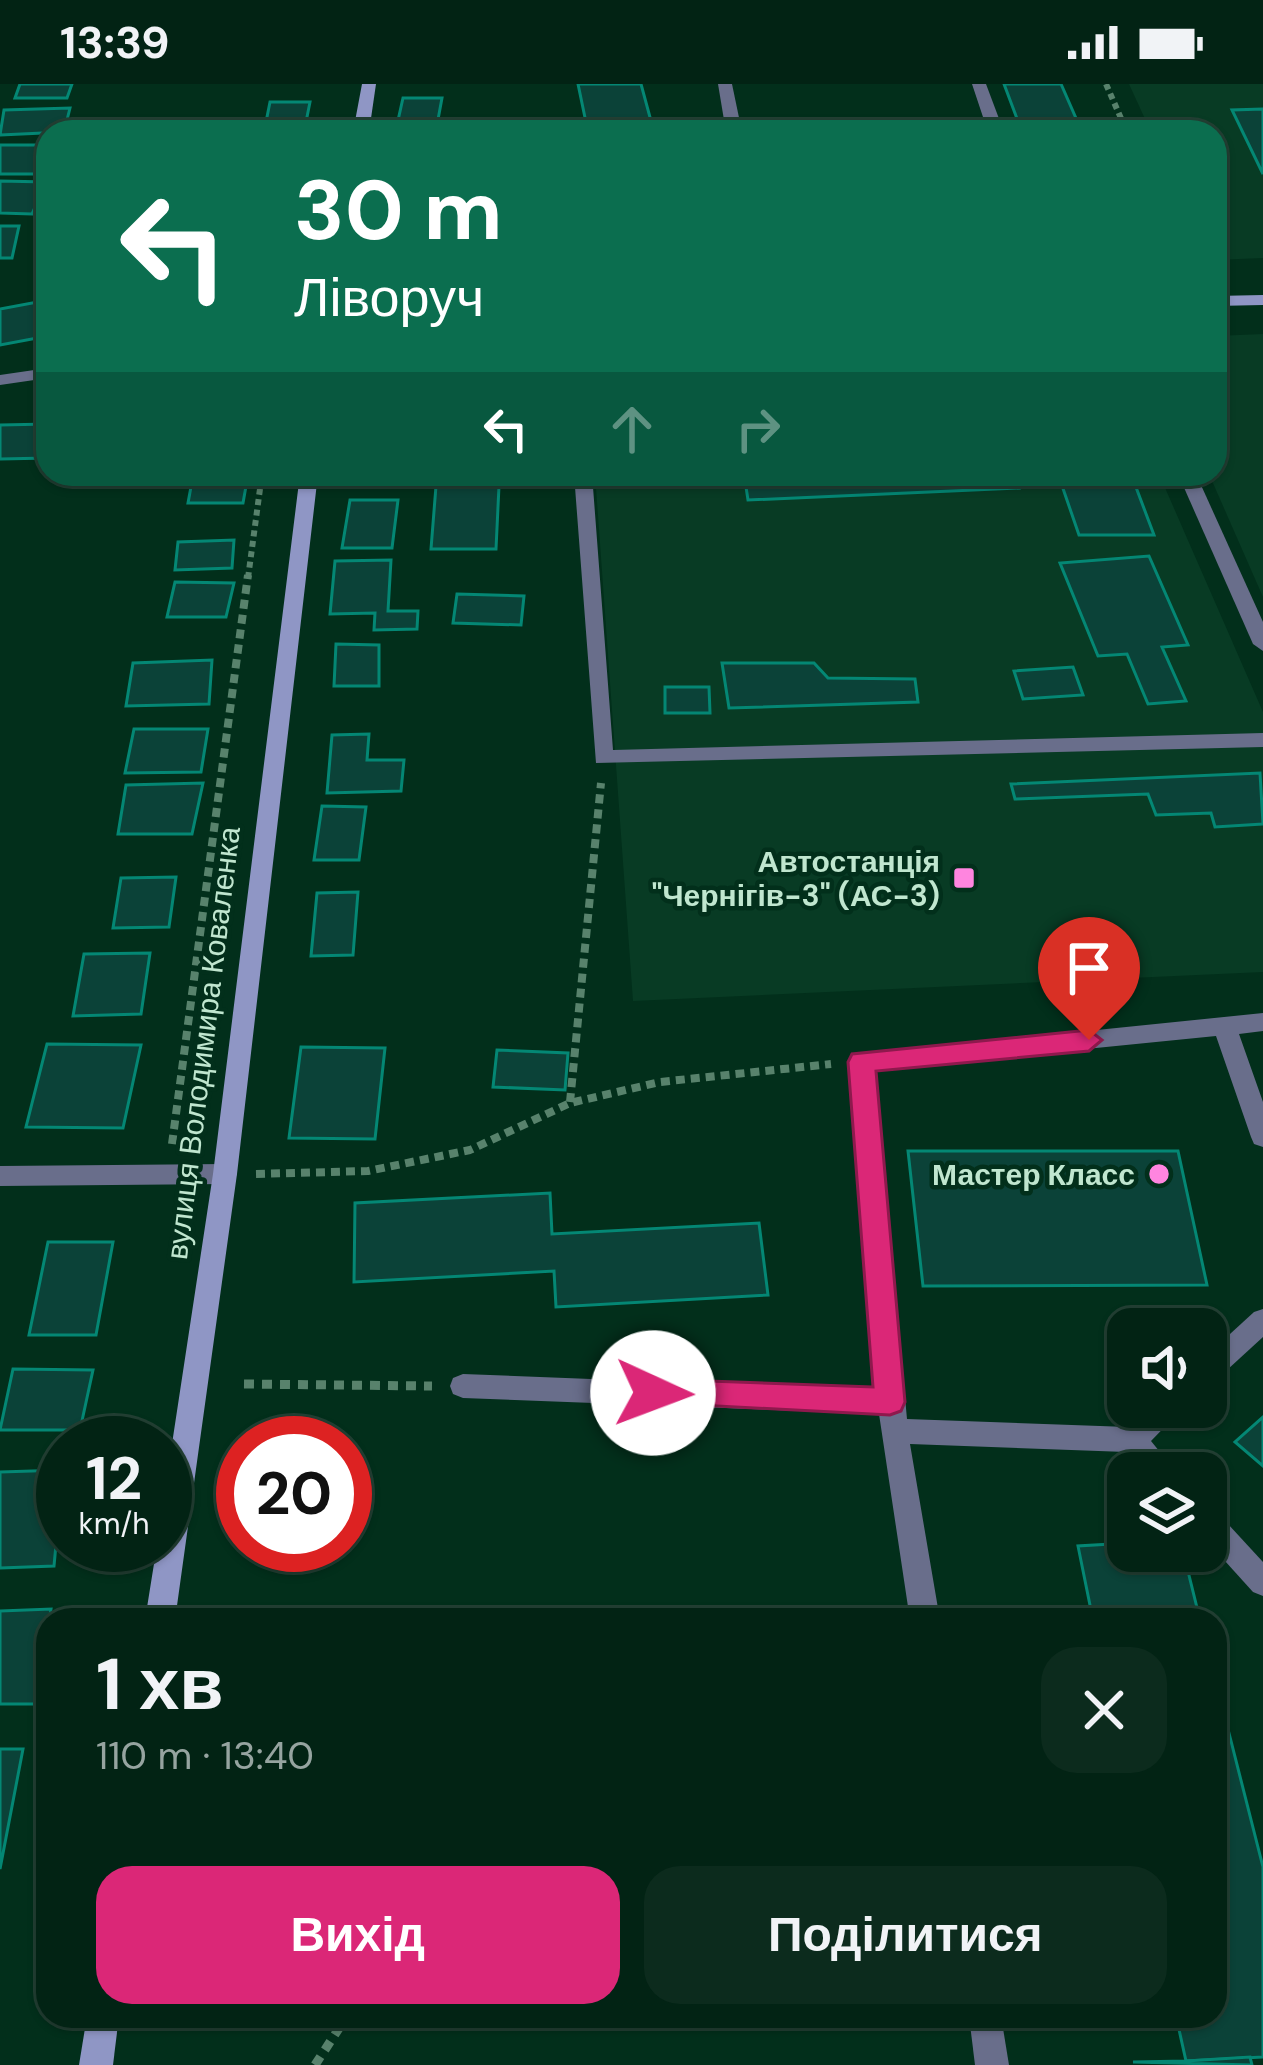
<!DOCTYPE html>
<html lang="uk">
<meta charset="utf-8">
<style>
:root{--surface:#022314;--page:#0c2b1d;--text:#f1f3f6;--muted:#96a4a0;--line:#234034;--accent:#db2777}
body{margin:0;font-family:"DM Sans",sans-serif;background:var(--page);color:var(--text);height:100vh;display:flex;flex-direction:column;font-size:45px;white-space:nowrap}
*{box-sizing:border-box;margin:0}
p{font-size:39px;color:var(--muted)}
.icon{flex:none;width:66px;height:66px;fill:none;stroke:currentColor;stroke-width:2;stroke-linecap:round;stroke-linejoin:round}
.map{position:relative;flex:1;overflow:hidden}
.side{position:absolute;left:36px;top:1524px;width:1191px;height:420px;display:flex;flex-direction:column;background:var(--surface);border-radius:36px;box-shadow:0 3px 9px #0004,0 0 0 3px var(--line)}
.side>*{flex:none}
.hud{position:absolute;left:36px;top:36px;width:1191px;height:366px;border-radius:36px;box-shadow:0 3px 9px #0004,0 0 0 3px var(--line);background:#0b6e4f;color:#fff;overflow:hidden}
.fabs{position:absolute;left:1107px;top:1224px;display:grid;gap:24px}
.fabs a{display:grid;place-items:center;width:120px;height:120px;border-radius:24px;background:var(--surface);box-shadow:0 3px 9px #0004,0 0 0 3px var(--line);font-size:60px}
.speed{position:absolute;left:36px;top:1332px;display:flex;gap:24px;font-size:60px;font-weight:700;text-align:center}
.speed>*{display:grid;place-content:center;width:156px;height:156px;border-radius:50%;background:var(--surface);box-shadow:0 3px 9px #0004,0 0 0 3px var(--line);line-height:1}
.speed small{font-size:30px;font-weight:400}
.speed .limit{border:18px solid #d22;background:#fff;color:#111}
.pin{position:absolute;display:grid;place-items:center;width:102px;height:102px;color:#fff;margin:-123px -51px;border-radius:50% 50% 50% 0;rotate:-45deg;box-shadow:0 0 12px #0007}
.pin .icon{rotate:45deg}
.me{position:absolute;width:132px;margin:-66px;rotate:92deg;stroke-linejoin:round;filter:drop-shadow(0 0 9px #0008)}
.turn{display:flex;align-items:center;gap:42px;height:252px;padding:0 60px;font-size:54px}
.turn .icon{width:156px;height:156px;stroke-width:2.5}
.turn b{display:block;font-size:84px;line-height:102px}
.lanes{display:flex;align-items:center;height:114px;padding:0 60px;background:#0003;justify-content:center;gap:60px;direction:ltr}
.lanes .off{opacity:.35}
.round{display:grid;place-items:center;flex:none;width:126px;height:126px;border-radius:36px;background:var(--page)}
.head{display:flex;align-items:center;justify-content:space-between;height:204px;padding:0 60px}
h1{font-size:72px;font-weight:700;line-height:90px}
.button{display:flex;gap:24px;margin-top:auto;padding:24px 60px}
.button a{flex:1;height:138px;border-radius:36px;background:var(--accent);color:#fff;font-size:48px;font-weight:700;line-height:138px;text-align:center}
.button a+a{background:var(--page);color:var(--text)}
.status{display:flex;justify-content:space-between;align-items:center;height:84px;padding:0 60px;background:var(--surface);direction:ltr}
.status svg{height:33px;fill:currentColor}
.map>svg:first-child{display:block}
</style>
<div class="status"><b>13:39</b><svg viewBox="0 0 49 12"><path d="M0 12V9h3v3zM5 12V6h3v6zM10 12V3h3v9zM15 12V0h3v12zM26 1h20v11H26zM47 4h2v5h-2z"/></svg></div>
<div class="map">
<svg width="1263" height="1981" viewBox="0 0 1263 1981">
<rect width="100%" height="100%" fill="#022f1b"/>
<g fill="#083b24">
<path d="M1129 0H1263V174L1215 176V48H1151Z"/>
<path d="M1263 250V513L1209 390H1215V252Z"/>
<path d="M595 390H1159L1263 628V888L633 917Z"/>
</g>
<g fill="#0b4238" stroke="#048774" stroke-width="3">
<path d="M20 0H72L67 14H15Z"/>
<path d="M578 0H641L654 48H588Z"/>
<path d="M1004 0H1061L1082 48H1022Z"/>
<path d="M403 14H442L437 41H397Z"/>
<path d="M270 18H310L305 43H265Z"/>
<path d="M70 24 64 48 0 51 4 26Z"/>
<path d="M1263 25V90L1232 26Z"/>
<path d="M0 61H48L37 90H0Z"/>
<path d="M0 97 46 98 32 130 0 129Z"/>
<path d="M0 142H19L12 174H0Z"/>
<path d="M48 216V252L0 261V225Z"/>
<path d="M48 340V374L0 375V341Z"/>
<path d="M744 390H1015L1019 404 748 416Z"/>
<path d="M1058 390H1131L1154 451H1079Z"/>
<path d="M248 391 243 419H188L193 392Z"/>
<path d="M436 402H499L496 465H431Z"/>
<path d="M350 416H398L392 464H342Z"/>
<path d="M234 456 232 484 175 486 178 458Z"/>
<path d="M1149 472 1188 561 1162 563 1186 617 1148 620 1127 570 1098 572 1060 479Z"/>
<path d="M391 476 388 527H418L417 545 374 546 375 529 330 530 335 477Z"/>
<path d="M175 498 234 499 226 533H167Z"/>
<path d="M457 510 524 512 521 541 453 539Z"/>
<path d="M336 560 379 561V602H334Z"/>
<path d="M212 576 209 620 126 622 133 579Z"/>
<path d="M722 579H814L828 594 915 595 918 618 729 624Z"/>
<path d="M1073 583 1083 611 1023 615 1014 587Z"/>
<path d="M665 603H709L710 629H665Z"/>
<path d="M134 645H208L201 688 125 689Z"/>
<path d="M369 650 367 676H404L401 707 327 709 332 651Z"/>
<path d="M1260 689 1263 740 1215 743 1211 729 1156 731 1148 710 1015 715 1011 700Z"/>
<path d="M203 699 192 750H118L126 701Z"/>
<path d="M322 722 366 723 359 776H314Z"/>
<path d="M176 793 169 843 113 844 121 794Z"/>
<path d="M358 808 353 871 311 872 317 809Z"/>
<path d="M150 869 141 930 73 932 84 870Z"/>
<path d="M47 960 141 961 123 1044 26 1043Z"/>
<path d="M301 963 385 964 375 1055 289 1054Z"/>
<path d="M497 966 568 969 565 1006 493 1003Z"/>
<path d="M908 1067H1178L1207 1201 923 1202Z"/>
<path d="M550 1109 552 1150 759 1139 768 1211 556 1223 554 1187 354 1198 355 1119Z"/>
<path d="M48 1158H113L96 1251H29Z"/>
<path d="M13 1285 93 1286 80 1346H0Z"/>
<path d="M1263 1333V1382L1235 1358Z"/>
<path d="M63 1386 54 1482 0 1484V1388Z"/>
<path d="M1128 1459V1467H1183L1200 1536H1093L1078 1462Z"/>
<path d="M51 1525 36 1620H0V1527Z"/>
<path d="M1215 1594 1263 1783V1973L1186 1977 1176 1932H1215Z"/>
<path d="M0 1665H23L0 1785Z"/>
<path d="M1250 1973 1252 1981 1133 1978 1186 1977Z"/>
</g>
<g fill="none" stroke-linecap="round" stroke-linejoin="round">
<g stroke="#58826c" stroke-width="6" stroke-dasharray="6 4.5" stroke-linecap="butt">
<path d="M1106 0 1127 48"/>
<path d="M248 494 262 390"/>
</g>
<g stroke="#58826c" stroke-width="8" stroke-dasharray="9 6" stroke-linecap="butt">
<path d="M570 1018 601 699"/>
<path d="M172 1060 248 491"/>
<path d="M256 1090 368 1087 470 1066 570 1019 660 998 831 980"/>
</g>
<g stroke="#58826c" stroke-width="9" stroke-dasharray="10 8" stroke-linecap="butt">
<path d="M244 1300 432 1302"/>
<path d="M315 1981 347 1932"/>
</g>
<g fill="#696e8b" fill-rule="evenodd">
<path d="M718 0H732L742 48H726Z"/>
<path d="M972 0H986L1004 48H988Z"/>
<path d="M574 390H592L613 666 1263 649V663L596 679Z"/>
<path d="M1178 390H1196L1263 538V567L1253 560Z"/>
<path d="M1263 929V947L1239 950 1263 1018V1063L1254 1060 1251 1053 1216 952 875 986 907 1335 1128 1343 1151 1323H1184L1151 1357 1177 1389H1145L1126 1368 910 1360 940 1536H910L879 1330 463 1314 453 1310 450 1302 453 1294 463 1290 877 1306 850 978 854 971Z"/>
<path d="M1263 1225V1253L1215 1297 1206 1301V1272L1254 1228Z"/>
<path d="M1206 1423 1216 1427 1263 1478V1512L1253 1508 1206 1456Z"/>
<path d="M969 1932H1001L1009 1981H975Z"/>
</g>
<g fill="#696e8b" fill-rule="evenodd">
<path d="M48 284V294L0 301V291Z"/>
<path d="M225 1080 234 1083 237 1090 234 1097 225 1100 0 1102V1082Z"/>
</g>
<g fill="#8f96c5" fill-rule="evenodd">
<path d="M362 0H376L369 48H353Z"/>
<path d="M1263 211V221L1215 222V212Z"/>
<path d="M300 390H318L237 1090 175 1536H145L157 1461H165V1406L213 1090Z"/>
<path d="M87 1932H119L113 1981H79Z"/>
</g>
</g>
<path fill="#db2777" stroke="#8e194d" stroke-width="3" d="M1089 946 1102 956 1089 967 876 987 905 1318 901 1327 890 1331 642 1318 637 1309 642 1299 653 1295 873 1303 848 978 852 970Z"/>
<g fill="#ff85df" stroke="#022f1b" stroke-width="4.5">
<rect x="952" y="782" width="24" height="24" rx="6"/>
<circle cx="1159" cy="1090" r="12"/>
</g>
<g text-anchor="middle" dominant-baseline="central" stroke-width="9" stroke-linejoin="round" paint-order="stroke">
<g font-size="30" font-weight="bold" fill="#c0e6cf" stroke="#022f1b" text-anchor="end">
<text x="940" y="777">Автостанція<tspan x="940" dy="34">"Чернігів-3" (АС-3)</tspan></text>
<text x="1135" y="1090">Мастер Класс</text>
</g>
<g font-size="30" fill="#c0e6cf" stroke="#022f1b">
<text transform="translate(203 959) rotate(-83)">вулиця Володимира Коваленка</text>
</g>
</g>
</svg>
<div class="fabs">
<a><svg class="icon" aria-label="sound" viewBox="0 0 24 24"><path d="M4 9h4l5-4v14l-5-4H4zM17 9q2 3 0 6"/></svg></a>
<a><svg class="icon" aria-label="layers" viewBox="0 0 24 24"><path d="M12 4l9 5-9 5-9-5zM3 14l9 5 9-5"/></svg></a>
</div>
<div class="speed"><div>12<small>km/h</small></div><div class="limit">20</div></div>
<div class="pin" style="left:1089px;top:956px;background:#d93025"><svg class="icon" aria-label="arrive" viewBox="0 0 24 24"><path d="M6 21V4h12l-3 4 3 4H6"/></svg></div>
<svg class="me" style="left:653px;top:1309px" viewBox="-20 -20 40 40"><circle r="19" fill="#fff"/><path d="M0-13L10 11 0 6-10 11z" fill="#db2777"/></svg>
<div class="hud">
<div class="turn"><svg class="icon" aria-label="left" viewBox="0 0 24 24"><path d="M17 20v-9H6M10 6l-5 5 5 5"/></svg><div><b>30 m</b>Ліворуч</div></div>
<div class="lanes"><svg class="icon" aria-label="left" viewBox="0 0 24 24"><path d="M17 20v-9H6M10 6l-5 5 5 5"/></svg><svg class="icon off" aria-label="ahead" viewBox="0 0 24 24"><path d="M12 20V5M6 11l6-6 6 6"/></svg><svg class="icon off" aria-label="right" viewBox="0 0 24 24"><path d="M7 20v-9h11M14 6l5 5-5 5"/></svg></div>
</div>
<section class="side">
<div class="head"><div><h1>1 хв</h1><p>110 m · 13:40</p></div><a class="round"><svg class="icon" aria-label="close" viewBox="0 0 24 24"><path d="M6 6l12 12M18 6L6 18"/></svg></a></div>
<div class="button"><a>Вихід</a><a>Поділитися</a></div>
</section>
</div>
